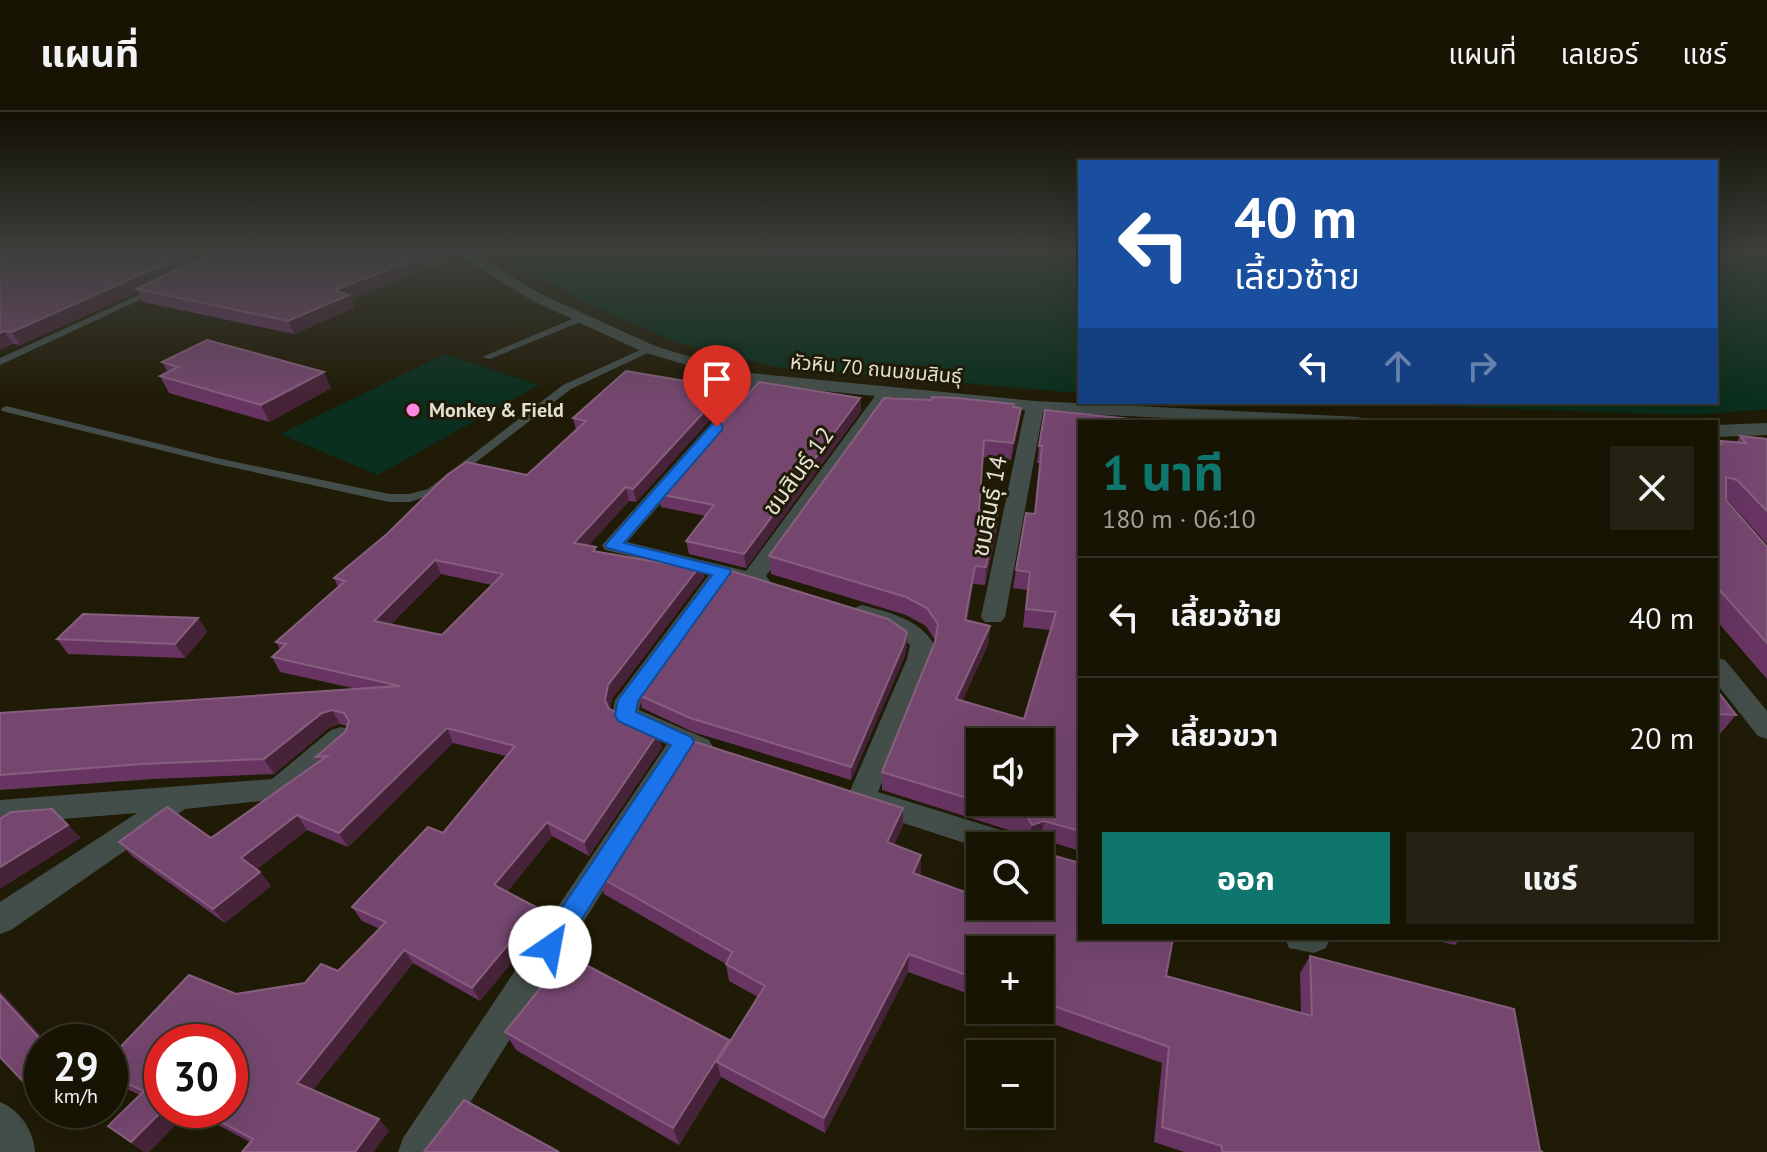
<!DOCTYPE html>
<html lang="th">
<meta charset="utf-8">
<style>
:root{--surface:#181404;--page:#252113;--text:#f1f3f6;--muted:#9f9e9a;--line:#363326;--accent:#0f766e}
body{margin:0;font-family:"PT Sans","Noto Sans Thai",sans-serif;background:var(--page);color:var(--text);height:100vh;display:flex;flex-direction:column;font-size:30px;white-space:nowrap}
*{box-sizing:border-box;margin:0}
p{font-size:26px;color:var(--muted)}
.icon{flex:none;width:44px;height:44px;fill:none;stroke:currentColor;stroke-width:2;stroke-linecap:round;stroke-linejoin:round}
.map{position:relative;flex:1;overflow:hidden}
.details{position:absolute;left:1078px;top:308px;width:640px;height:520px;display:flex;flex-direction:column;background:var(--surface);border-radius:0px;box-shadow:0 8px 32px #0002,0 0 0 2px var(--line)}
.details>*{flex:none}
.guide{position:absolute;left:1078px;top:48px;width:640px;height:244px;border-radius:0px;box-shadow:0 8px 32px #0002,0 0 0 2px var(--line);background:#1a4fa0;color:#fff;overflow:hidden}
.controls{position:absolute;left:966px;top:616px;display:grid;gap:16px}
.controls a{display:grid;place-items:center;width:88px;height:88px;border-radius:0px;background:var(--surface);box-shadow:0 8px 32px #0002,0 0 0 2px var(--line);font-size:40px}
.speed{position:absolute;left:24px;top:912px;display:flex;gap:16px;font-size:40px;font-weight:700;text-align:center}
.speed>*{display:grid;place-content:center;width:104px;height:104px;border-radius:50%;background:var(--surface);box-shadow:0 8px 32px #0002,0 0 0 2px var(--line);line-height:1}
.speed small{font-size:20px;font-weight:400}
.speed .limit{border:12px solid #d22;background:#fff;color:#111}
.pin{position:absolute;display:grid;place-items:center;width:68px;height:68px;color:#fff;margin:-82px -34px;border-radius:50% 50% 50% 0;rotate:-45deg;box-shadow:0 0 8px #0007}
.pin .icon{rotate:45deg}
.me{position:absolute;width:88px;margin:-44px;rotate:33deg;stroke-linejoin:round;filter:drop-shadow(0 0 6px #0008)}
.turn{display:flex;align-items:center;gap:28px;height:168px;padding:0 24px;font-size:36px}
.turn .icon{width:104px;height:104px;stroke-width:2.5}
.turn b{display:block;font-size:56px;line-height:68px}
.lanes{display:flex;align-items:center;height:76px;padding:0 24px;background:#0003;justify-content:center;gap:40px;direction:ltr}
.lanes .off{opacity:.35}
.round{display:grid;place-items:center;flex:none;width:84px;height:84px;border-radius:0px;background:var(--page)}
.summary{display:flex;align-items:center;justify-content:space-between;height:136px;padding:0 24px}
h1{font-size:48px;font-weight:700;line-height:60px;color:var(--accent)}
.cta{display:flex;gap:16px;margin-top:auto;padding:16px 24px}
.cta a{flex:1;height:92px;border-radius:0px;background:var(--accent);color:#fff;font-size:32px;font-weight:700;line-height:92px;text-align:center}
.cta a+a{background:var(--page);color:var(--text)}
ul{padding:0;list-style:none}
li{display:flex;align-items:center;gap:24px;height:120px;padding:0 24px;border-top:2px solid var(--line)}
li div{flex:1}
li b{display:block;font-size:30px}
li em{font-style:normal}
header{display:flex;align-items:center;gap:48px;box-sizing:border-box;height:112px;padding:0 40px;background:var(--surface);border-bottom:2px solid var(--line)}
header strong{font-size:38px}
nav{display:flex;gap:44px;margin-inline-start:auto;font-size:28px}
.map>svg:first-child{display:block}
</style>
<header>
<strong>แผนที่</strong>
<nav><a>แผนที่</a><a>เลเยอร์</a><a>แชร์</a></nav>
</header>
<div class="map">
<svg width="1767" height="1040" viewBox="0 0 1767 1040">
<rect width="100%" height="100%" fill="#201b06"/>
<g fill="#0a2f1e">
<path d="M499 142H1080V281L776 255 681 232 587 192Z"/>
<path d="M1716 142H1767V297L1693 303 1318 290H1716Z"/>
<path d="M445 242 539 273 378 363 280 322Z"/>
</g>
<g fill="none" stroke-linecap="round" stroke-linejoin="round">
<g fill="#434e4a" fill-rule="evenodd">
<path d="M154 176 161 178 0 253V246Z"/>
<path d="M582 203 586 206 585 208 490 247 482 245Z"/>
<path d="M649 234 652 235V239L571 277 436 381 410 390H389L217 352 2 299 1 297 6 294 217 346 389 382H409L428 377 563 273Z"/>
</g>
<g fill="#434e4a" fill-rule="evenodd">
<path d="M457 142H474L543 183 655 234 740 260 1035 289 1359 305 1368 310H1250L1043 300 1005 505 1001 510H985L981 505 1025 298 892 285 766 464 770 469 767 474 759 476 728 468 641 590 639 598 709 628 713 635 709 642 699 645 689 642 439 1040H398L403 1026 667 632 616 610 612 603 615 588 709 463 605 438 602 433 747 271 643 240 533 189ZM764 273 875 284 746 459 627 430Z"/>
<path d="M1767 311V323L1716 325V313Z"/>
<path d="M862 493C888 500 919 507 934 532L931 547 878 680 1023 725 1027 734 980 736 851 694 847 686 907 547 910 533C894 518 858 513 850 501L854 496Z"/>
<path d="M1716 545 1725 548 1767 599V627L1758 624 1716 571Z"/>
<path d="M341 615 351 618 354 625 351 632 289 686 185 697 11 818 0 822V790L137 701 0 712V688L272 667 331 618Z"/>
<path d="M1285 826H1330L1326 836 1314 841 1289 836Z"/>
<path d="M0 990C21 999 33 1018 35 1040H0Z"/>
</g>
</g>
<g fill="#683562" fill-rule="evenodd">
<path d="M0 142H443L445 150 351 186 354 196 294 222 143 190 138 180 20 233 13 232 0 238Z"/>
<path d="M162 250 331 276 269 310 169 281 160 264 168 260Z"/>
<path d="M860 286 861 299 746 456 689 442 686 429 706 404 661 395 659 382Z"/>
<path d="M727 289 636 390 629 389 588 434 597 439 668 452 702 451 704 465 612 587 610 597 662 635 589 744 552 724 507 780 545 810 480 889 413 851 313 978 389 1019 250 1030 190 998 149 1040H144L108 1014 140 983 114 971 110 968V946L236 882 305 871 338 859 380 817 362 809 352 795 443 721 506 644 453 631 348 735 307 718 257 757 260 760 271 774 225 811 132 744 119 730 211 726 319 650 316 645 345 620 347 614 340 612 330 615 274 662 153 667 0 678V601L357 577 280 560 272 545 280 537 276 530 338 475 334 466 527 363 576 318 573 306ZM441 462 492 473 442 523 391 512ZM230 930V998H162Z"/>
<path d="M1014 295 1019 312 1011 348 983 345 979 398 998 399 997 417 985 473 973 472 967 508 990 514 988 533 962 589 1024 607 1050 518 1023 515 1027 478 1013 476 1016 458 1035 402 1040 351H1037L1039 334 1080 310V739L1041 727V740L1166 864 1301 901 1300 861 1310 844 1543 1040H1184L1154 1030 1162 951 1014 898H1040V838H980V886L908 860 825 1021 721 965 679 1033 516 938 505 920 729 931 758 885 729 869 726 852 604 782 598 764 903 714 894 732 921 743 919 763 973 783 1015 720 882 678V660L935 528 926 514 906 503 771 462 769 444Z"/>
<path d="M1740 324 1767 327V432L1726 386V388L1767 435V567L1716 508V331H1718L1720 329 1737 330Z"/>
<path d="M198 506 207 520 185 546 68 542 57 527Z"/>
<path d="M907 533 904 546 851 668 693 620 642 596 639 583Z"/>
<path d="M1716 577 1736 603 1720 622H1716Z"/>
<path d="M1425 826H1461L1455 833Z"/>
</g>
<g fill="#462338">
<path d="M187 142H219L136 177 138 180 20 233 12 220Z"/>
<path d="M430 142H443L445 150 351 186 354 196 294 222 288 209 334 178Z"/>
<path d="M4 219 13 232 0 238V221Z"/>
<path d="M324 260 331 276 269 310 261 293Z"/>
<path d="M726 276 727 289 636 390 633 377Z"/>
<path d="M860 286 861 299 746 456 744 442Z"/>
<path d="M1021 296 1019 312 1011 348 1013 331Z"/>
<path d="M626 375 629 389 578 445 574 431Z"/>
<path d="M998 399 997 417 985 473 986 455Z"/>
<path d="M435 448 441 462 380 523 374 509Z"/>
<path d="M702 451 704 465 612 587 609 602 605 588 608 573Z"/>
<path d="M975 454 973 472 963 526 965 508Z"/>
<path d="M198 506 207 520 185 546 175 532Z"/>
<path d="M990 514 988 533 954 606 956 587Z"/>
<path d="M907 520V533L904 546 851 668V655Z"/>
<path d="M332 598 340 612 330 615 274 662 264 647 322 601Z"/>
<path d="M447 616 453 631 348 735 339 721Z"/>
<path d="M658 621 662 635 589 744 584 730Z"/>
<path d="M903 696V714L887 748V730Z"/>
<path d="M297 703 307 718 252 761 241 746Z"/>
<path d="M1044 709 1041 727 1029 731 1032 713Z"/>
<path d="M547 710 552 724 501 787 494 773Z"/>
<path d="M68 713 81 726 0 777V755Z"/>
<path d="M921 743V761L912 779 913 761Z"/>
<path d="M260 760 271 774 225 811 213 797Z"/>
<path d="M538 796 545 810 480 889 472 876Z"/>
<path d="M404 838 413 851 309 983 297 971Z"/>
<path d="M909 842 908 860 825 1021 824 1006Z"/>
<path d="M0 879 47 930H43L0 883Z"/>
<path d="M729 928 733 946 717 950 721 965 679 1033 673 1016Z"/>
<path d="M42 966V985L29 976Z"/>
<path d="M163 998H190L149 1040H144L131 1030Z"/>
<path d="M379 1007 389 1019 374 1040H355Z"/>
</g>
<g fill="#75476f" stroke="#875f7e" stroke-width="2" fill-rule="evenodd">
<path d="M0 142H187L12 220 4 219 0 221Z"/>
<path d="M210 142H430L334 178 349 183 288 209 136 177Z"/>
<path d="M207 228 324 260 261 293 160 264 178 255 162 250Z"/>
<path d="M626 259 726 276 633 377 626 375 574 431 596 435 593 439 668 452 673 444 702 451 608 573 605 588 609 597 658 621 584 730 547 710 494 773 538 796 472 876 404 838 297 971 379 1007 355 1040H242L253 1027 199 998H230V930H162V998H163L131 1030 108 1014 144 979 110 964V946L189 863 236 882 305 871 321 852 338 859 386 810 352 795 428 715 443 721 515 634 447 616 339 721 297 703 241 746 260 760 213 797 119 730 167 695 211 726 327 644 316 645 345 620 349 609 344 601 332 598 322 601 264 647 142 652 0 663V601L400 574 272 545 286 532 276 530 345 469 334 466 387 422 447 363 466 350 527 363 586 309 573 306ZM435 448 503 462 442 523 374 509Z"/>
<path d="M759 270 860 286 744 442 686 429 714 393 659 382Z"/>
<path d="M932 285 958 286 1014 292 1013 295 1021 296 1013 331 984 328 979 398 998 399 986 455 975 454 965 508 990 514 956 587 1024 607 1056 500 1026 497 1030 460 1016 458 1026 401 1035 402 1042 334H1039L1045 298 1159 310H1080V719L1044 709 1032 713 1027 704 982 690H1040V630H980V690L882 660 935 530 938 512 927 496 906 485 769 444 884 286 931 288Z"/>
<path d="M1740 324 1767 327V399L1737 368 1726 365V388L1767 435V531L1716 474V331L1722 332 1720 329 1746 331Z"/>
<path d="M728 458 888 507 907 520 904 532 851 655 690 606 639 583Z"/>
<path d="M83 502 198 506 175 532 57 527Z"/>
<path d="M1716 577 1736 603 1716 602Z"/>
<path d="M686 627 903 696 887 730 921 743 913 761 973 783 980 764V794H1040V734H991L996 720 1040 719 1041 740 1080 751V826H1173L1166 864 1312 904 1310 844 1514 897 1540 1039 1543 1040H1222V1034L1162 1015 1169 935 1040 889V838H980V868L909 842 824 1006 717 950 765 874 726 852 732 840 598 764Z"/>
<path d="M52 697 68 713 0 755V707L11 700Z"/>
<path d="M567 843 729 928 673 1016 505 920Z"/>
<path d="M0 883 43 930 42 966 29 976 0 945Z"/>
<path d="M464 988 559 1040H424Z"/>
</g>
<linearGradient id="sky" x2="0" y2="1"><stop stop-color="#120f03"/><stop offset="0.49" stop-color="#3c3f3b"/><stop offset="1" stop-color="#3c3f3b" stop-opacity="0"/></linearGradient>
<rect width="1767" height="288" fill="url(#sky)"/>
<path fill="#1a73e8" stroke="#114b97" stroke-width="2" d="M717 311 722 312V318L624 431 729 457 731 460 638 589 636 600 691 625 694 630 559 843 550 846 541 843 538 835 541 827 671 633 618 609 615 603 618 588 712 463 607 436 605 433 712 312Z"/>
<circle fill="#fd86e2" stroke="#201b06" stroke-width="3" cx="413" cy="298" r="8"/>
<g text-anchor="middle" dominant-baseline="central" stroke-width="6" stroke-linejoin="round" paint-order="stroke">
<g font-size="20" fill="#e3e0d3" stroke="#201b06">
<text transform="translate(876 257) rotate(5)">หัวหิน 70 ถนนชมสินธุ์</text>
</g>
<g font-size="20" font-weight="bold" fill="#e3e0d3" stroke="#201b06" text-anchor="start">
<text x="429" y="298">Monkey &amp; Field</text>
</g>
<g font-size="24" fill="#e3e0d3" stroke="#201b06">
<text transform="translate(798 359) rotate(-54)">ชมสินธุ์ 12</text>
<text transform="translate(989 394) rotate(-79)">ชมสินธุ์ 14</text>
</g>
</g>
</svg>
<div class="controls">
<a><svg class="icon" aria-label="sound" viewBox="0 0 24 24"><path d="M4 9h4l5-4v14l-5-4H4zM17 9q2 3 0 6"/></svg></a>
<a><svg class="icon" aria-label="search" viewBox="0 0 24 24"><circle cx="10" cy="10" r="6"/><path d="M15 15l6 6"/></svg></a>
<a>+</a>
<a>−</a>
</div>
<div class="speed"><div>29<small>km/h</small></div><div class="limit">30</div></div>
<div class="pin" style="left:717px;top:315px;background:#d93025"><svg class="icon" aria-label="arrive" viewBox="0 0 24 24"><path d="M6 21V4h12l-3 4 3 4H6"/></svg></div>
<svg class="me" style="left:550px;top:835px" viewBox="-20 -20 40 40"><circle r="19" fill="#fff"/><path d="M0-13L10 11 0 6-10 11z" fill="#1a73e8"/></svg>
<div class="guide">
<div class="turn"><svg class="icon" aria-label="left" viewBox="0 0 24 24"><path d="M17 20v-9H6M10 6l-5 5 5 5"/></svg><div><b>40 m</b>เลี้ยวซ้าย</div></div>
<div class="lanes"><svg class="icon" aria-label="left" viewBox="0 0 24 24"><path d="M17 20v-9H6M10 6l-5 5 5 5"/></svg><svg class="icon off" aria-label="ahead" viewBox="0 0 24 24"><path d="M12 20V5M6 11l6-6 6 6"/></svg><svg class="icon off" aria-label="right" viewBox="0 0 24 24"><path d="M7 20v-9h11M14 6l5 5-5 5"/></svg></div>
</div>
<section class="details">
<div class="summary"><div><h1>1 นาที</h1><p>180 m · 06:10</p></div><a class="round"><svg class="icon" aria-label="close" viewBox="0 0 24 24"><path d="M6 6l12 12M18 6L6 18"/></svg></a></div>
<ul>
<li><svg class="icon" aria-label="left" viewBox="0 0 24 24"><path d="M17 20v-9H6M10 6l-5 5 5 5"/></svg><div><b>เลี้ยวซ้าย</b></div><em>40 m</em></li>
<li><svg class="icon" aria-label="right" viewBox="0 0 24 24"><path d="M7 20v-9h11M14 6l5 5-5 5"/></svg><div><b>เลี้ยวขวา</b></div><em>20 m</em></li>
</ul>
<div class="cta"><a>ออก</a><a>แชร์</a></div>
</section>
</div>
